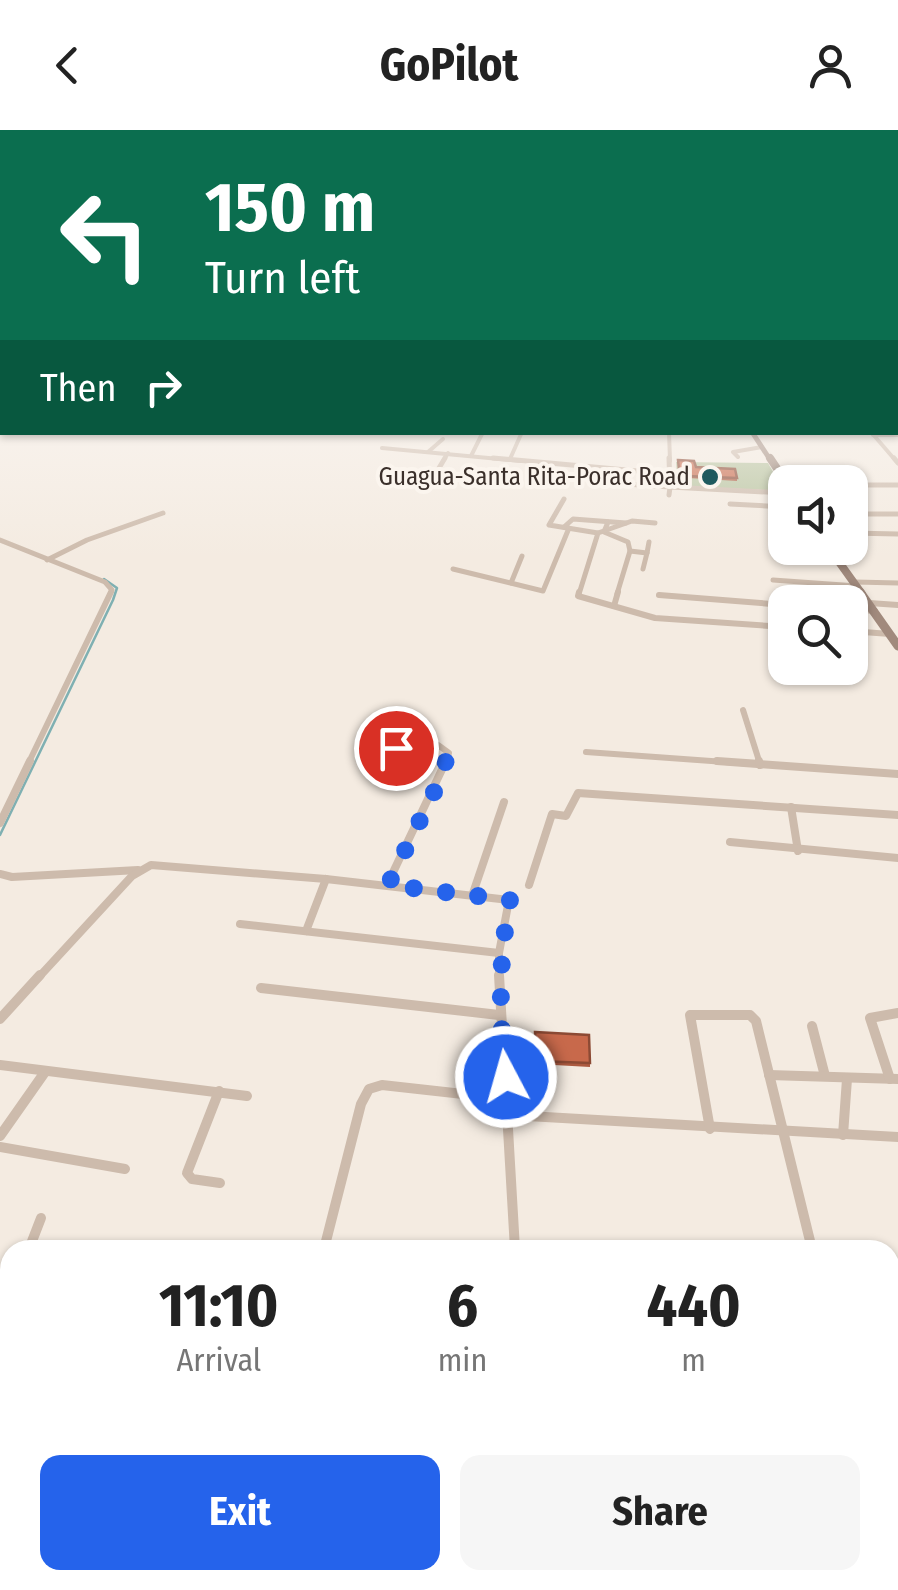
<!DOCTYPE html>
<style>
:root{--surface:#fff;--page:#f6f6f6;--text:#222;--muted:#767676;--accent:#2563eb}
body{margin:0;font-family:"Fira Sans Condensed",sans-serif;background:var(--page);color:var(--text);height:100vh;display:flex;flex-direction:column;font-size:38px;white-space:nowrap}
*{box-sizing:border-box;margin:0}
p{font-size:32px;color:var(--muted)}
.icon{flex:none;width:55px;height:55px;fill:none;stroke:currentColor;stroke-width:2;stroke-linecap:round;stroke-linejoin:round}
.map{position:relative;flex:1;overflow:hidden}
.side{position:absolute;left:0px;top:1110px;width:900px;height:350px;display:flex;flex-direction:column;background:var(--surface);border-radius:30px 30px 0 0;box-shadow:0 2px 8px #0004}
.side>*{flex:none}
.hud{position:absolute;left:0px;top:0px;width:900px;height:305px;box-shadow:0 2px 8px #0004;background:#0b6e4f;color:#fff;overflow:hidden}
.fabs{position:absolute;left:768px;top:335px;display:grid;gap:20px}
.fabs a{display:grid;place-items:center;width:100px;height:100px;border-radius:20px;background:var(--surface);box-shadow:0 2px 8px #0004;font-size:50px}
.pin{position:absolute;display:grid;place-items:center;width:85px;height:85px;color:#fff;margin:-42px;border:5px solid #fff;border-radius:50%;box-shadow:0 2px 10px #0007}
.me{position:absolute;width:110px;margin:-55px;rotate:354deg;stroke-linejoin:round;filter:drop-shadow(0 0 8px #0008)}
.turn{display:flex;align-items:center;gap:35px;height:210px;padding:0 40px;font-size:45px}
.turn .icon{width:130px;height:130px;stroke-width:2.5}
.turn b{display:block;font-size:70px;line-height:85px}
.then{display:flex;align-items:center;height:95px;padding:0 40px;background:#0003;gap:20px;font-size:38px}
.eta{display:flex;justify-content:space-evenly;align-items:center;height:170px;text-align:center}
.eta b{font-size:60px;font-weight:700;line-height:70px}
.action{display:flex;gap:20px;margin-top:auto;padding:20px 40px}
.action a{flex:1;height:115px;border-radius:20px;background:var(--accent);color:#fff;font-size:40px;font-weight:700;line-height:115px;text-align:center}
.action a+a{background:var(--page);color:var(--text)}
header{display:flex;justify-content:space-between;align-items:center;height:130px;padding:0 40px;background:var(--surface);font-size:45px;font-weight:700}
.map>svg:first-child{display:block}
</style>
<header><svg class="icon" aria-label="back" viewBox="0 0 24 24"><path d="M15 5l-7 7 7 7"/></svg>GoPilot<svg class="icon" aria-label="person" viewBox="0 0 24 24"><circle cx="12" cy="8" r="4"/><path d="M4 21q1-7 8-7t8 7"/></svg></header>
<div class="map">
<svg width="898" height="1460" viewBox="0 0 898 1460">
<rect width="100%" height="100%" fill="#f4ebe1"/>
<path fill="#b8c4a0" d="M676 332 768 333 784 361 678 356Z"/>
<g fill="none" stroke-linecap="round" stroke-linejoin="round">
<path stroke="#7fb0b2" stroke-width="2.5" d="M0 705 113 470 117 458 104 449"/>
<g stroke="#cdbbac" stroke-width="4">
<path d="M669 302 670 331"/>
<path d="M871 302 896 331"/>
<path d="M873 305H898"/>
<path d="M382 318 521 331"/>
<path d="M428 322 443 309"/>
<path d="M471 326 483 302"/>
<path d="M738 327 733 322 762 317"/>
<path d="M510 329 522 302"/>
<path d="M443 331 448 323"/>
</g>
<g stroke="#cdbbac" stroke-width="5">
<path d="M493 328 671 344"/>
<path d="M894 328 898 333"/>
<path d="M439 338 445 328"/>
<path d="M626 354 670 357 669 328"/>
<path d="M850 355H898"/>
<path d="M669 365 670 357 785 363"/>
<path d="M564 369 549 395 598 403"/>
<path d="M730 374 785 377"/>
<path d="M850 384H898"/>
<path d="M608 392 604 402 628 412 630 421 647 423 649 412"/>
<path d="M564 397 573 389 626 393"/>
<path d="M850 403 898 404"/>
<path d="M0 410 105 452 112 460 110 464"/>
<path d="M47 430 87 410 163 383"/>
<path d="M453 439 543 461 569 398"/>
<path d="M643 439 647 423"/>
<path d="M773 450 857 456"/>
<path d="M855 452 898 453"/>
<path d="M511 453 522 426"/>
<path d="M579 464 598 403 632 391 655 393"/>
<path d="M617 464 630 421"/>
</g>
<g stroke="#cdbbac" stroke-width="6">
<path d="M579 462 578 466 655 488 785 497"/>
<path d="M659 465 785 475"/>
<path d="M869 473 898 475"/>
<path d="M614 476 618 462"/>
<path d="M850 479 875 481"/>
<path d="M850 501 890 504"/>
<path d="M743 580 760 634"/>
<path d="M396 618 438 615 449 623 446 634"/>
<path d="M586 622 753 634"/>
<path d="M28 634 111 462"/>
</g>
<g stroke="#cdbbac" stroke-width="8">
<path d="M717 631 898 644"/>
<path d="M759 631 760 635"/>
<path d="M791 677 798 721"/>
<path d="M0 693 30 631"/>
<path d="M730 712 898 728"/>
<path d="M0 744 12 747 138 740"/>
<path d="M387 755 446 631"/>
<path d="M529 755 552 684 566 686 578 663 898 685"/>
<path d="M472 766 504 672"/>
<path d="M240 794 499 823"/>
<path d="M306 801 326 749"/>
<path d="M38 848 132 746 151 735 326 749 509 770 499 823V848"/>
</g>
<g stroke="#cdbbac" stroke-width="10">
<path d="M499 845 515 1119"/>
<path d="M261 858 499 885"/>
<path d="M0 889 40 845"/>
<path d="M812 896 825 946"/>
<path d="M0 935 247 966"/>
<path d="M769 945 898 949"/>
<path d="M890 949 870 888 898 883"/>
<path d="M219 961 187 1043 192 1049 220 1053"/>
<path d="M510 985 898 1007"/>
<path d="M710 999 690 885H750L756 891 812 1119"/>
<path d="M843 1005 847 949"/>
<path d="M0 1006 45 942"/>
<path d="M0 1017 125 1039"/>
<path d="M29 1119 41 1088"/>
<path d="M324 1119 361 974 369 959 382 955 508 969"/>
</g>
<g stroke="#cdbbac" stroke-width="12">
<path d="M515 1116V1120"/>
<path d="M811 1116 812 1120"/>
<path d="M29 1120 30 1116"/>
<path d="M0 1197 10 1170"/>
<path d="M890 1291H898"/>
<path d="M890 1419 898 1448"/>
</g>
<g stroke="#cdbbac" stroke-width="16">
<path d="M0 1444 10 1445"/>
<path d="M114 1450 535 1460"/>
</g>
<path stroke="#a18a7d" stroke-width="5" d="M752 302 771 331"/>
<g stroke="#a18a7d" stroke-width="8">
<path d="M770 328 786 352"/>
<path d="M829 418 862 464"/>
</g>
<path stroke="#a18a7d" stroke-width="9" d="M860 462 898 516"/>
</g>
<g fill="#ac5a40">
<path d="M678 333 737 348V351L688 348V352L680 351Z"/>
<path d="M535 902 590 933V937L536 934Z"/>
</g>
<g fill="#c8694b" stroke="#8c4a34" stroke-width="2.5">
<path d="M678 330 694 331 696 337 735 339 737 348 688 346V349H680Z"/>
<path d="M535 902 589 905 590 933 536 931Z"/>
</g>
<linearGradient id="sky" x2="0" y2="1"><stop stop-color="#7eb2d2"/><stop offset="0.52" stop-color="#faf6f2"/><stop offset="1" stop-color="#faf6f2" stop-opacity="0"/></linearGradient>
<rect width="898" height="428" fill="url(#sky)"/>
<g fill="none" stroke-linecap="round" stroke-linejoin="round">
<path stroke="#2563eb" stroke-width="18" stroke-dasharray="0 32.4" d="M396 618C413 615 437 607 448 623L441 648 388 755 510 770C498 833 499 884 506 947"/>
</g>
<circle fill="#1f5a5e" stroke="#fbf5ee" stroke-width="4" cx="710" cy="347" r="10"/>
<g text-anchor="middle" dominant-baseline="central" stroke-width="8" stroke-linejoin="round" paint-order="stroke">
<g font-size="25" fill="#3b302b" stroke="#fbf5ee" text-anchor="end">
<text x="690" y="347">Guagua-Santa Rita-Porac Road</text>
</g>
</g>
</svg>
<div class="fabs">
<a><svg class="icon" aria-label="sound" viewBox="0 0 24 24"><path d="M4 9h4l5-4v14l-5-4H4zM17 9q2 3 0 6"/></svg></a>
<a><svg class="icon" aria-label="search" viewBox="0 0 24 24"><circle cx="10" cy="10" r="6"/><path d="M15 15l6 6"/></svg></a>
</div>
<div class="pin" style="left:396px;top:618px;background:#d93025"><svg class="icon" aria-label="arrive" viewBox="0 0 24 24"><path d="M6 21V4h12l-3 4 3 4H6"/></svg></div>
<svg class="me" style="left:506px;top:947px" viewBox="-20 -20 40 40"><circle r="17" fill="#2563eb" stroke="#fff" stroke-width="3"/><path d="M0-11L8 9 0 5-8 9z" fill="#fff"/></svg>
<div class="hud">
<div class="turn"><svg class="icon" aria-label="left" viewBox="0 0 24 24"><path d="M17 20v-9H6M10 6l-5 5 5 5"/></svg><div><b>150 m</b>Turn left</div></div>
<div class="then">Then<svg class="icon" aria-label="right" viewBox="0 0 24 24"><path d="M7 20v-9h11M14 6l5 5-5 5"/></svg></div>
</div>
<section class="side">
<div class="eta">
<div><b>11:10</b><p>Arrival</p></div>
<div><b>6</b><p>min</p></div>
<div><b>440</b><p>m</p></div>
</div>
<div class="action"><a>Exit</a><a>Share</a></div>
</section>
</div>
